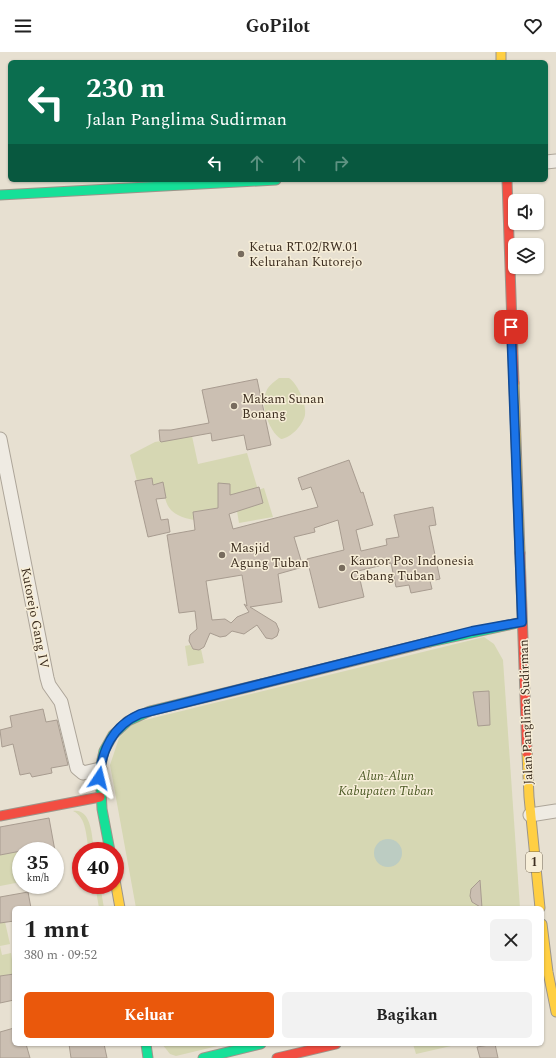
<!DOCTYPE html>
<html lang="id">
<meta charset="utf-8">
<style>
:root{--surface:#fff;--page:#f2f2f2;--text:#222;--muted:#767676;--accent:#ea580c}
body{margin:0;font-family:Spectral,serif;background:var(--page);color:var(--text);height:100vh;display:flex;flex-direction:column;font-size:15px;white-space:nowrap}
*{box-sizing:border-box;margin:0}
p{font-size:13px;color:var(--muted)}
.icon{flex:none;width:22px;height:22px;fill:none;stroke:currentColor;stroke-width:2;stroke-linecap:round;stroke-linejoin:round}
.map{position:relative;flex:1;overflow:hidden}
.drawer{position:absolute;left:12px;top:854px;width:532px;height:140px;display:flex;flex-direction:column;background:var(--surface);border-radius:6px;box-shadow:0 1px 3px #0004}
.drawer>*{flex:none}
.guide{position:absolute;left:8px;top:8px;width:540px;height:122px;border-radius:6px;box-shadow:0 1px 3px #0004;background:#0b6e4f;color:#fff;overflow:hidden}
.controls{position:absolute;left:508px;top:142px;display:grid;gap:8px}
.controls a{display:grid;place-items:center;width:36px;height:36px;border-radius:6px;background:var(--surface);box-shadow:0 1px 3px #0004;font-size:20px}
.speed{position:absolute;left:12px;top:790px;display:flex;gap:8px;font-size:20px;font-weight:700;text-align:center}
.speed>*{display:grid;place-content:center;width:52px;height:52px;border-radius:50%;background:var(--surface);box-shadow:0 1px 3px #0004;line-height:1}
.speed small{font-size:10px;font-weight:400}
.speed .limit{border:6px solid #d22;background:#fff;color:#111}
.pin{position:absolute;display:grid;place-items:center;width:34px;height:34px;color:#fff;margin:-17px;border-radius:8px;box-shadow:0 2px 6px #0006}
.me{position:absolute;width:44px;margin:-22px;rotate:10deg;stroke-linejoin:round;filter:drop-shadow(0 0 3px #0008)}
.turn{display:flex;align-items:center;gap:14px;height:84px;padding:0 12px;font-size:18px}
.turn .icon{width:52px;height:52px;stroke-width:2.5}
.turn b{display:block;font-size:28px;line-height:34px}
.lanes{display:flex;align-items:center;height:38px;padding:0 12px;background:#0003;justify-content:center;gap:20px;direction:ltr}
.lanes .off{opacity:.35}
.round{display:grid;place-items:center;flex:none;width:42px;height:42px;border-radius:6px;background:var(--page)}
.head{display:flex;align-items:center;justify-content:space-between;height:68px;padding:0 12px}
h1{font-size:24px;font-weight:700;line-height:30px}
.action{display:flex;gap:8px;margin-top:auto;padding:8px 12px}
.action a{flex:1;height:46px;border-radius:6px;background:var(--accent);color:#fff;font-size:16px;font-weight:700;line-height:46px;text-align:center}
.action a+a{background:var(--page);color:var(--text)}
header{display:flex;justify-content:space-between;align-items:center;height:52px;padding:0 12px;background:var(--surface);font-size:18px;font-weight:700}
.map>svg:first-child{display:block}
</style>
<header><svg class="icon" aria-label="menu" viewBox="0 0 24 24"><path d="M4 6h16M4 12h16M4 18h16"/></svg>GoPilot<svg class="icon" aria-label="heart" viewBox="0 0 24 24"><path d="M12 20l-8-8c-3-5 5-10 8-4 3-6 11-1 8 4z"/></svg></header>
<div class="map">
<svg width="556" height="1006" viewBox="0 0 556 1006">
<rect width="100%" height="100%" fill="#e7e0d1"/>
<g fill="#d6d7b3">
<path d="M279 326H289C298 332 307 353 305 363 303 373 291 386 281 387 269 379 260 354 266 340 268 334 274 330 279 326Z"/>
<path d="M192 384 198 412 247 401 258 438 264 436 273 465 239 471 236 453 193 460 194 468C169 463 165 455 163 431L153 433 151 426 137 429 130 403 155 390Z"/>
<path d="M484 585 494 592 503 608 520 856H136L110 713 119 686 133 671Z"/>
<path d="M190 593 193 597H201L204 611 188 614 185 594Z"/>
<path d="M73 759C92 756 92 786 94 799H89C86 786 87 765 73 759Z"/>
<path d="M21 799V830L0 834V803Z"/>
<path d="M95 833H100L104 856H99Z"/>
<path d="M5 870 10 892 0 894 2 903 11 901 14 922 0 924V871Z"/>
<path d="M162 992H226L176 1004 170 1002Z"/>
<path d="M413 992H450L451 994 416 1002Z"/>
</g>
<circle fill="#bcccc2" cx="388" cy="801" r="14"/>
<g fill="#cbbfb2" stroke="#a89c90" fill-rule="evenodd">
<path d="M257 327 271 393 247 398 244 383 212 389 211 381 161 390 160 389 159 378H171L209 371 202 338Z"/>
<path d="M349 408 361 441 363 440 373 473 356 478 361 499 387 493 386 487 399 485 394 463 433 455 436 473 429 474 440 527 430 529 432 537 411 541 409 533 396 535 391 511 358 519 364 545 319 556 307 507 344 498 338 468 314 476 315 480 294 485 303 515 278 522 282 550 250 555 276 571 279 578 277 584 272 587 266 586 257 573 244 582 232 579 226 584 220 585 210 581 204 595 199 598 193 597 189 589 190 583 197 577 195 559 179 561 167 483 195 478 193 460 218 456V431L230 432V443L259 435 263 451 229 462 233 477 318 455 311 435 302 438 298 426ZM242 523 247 554 244 552 249 560 237 565 231 571 225 567 212 568 206 529Z"/>
<path d="M152 426 153 433 163 430 166 446 156 447 161 468 168 467 170 480 148 485 135 429Z"/>
<path d="M489 639 490 673 478 674 473 640Z"/>
<path d="M43 657 46 670 57 668 68 713 51 716 52 721 32 725 30 721 20 723 13 692 2 695 0 678 12 675 10 664Z"/>
<path d="M49 766 55 799H21L0 803V775Z"/>
<path d="M480 828 482 856 472 850 470 844 471 837Z"/>
<path d="M28 840 31 856H14V869L0 871V845Z"/>
<path d="M14 922V948L0 951V924Z"/>
<path d="M14 976V992H26L30 1006H0V980Z"/>
<path d="M69 992H104L107 1006H71Z"/>
<path d="M495 992 498 1006H480L477 995Z"/>
</g>
<g fill="none" stroke-linecap="round" stroke-linejoin="round">
<g stroke="#ada599" stroke-width="15">
<g id="street">
<path d="M546 110 556 109"/>
<path d="M0 387 47 626 49 633 61 650 77 716 83 721 100 717"/>
<path d="M530 763 556 759"/>
</g>
</g>
<g stroke="#9c958a" stroke-width="11">
<g id="fast">
<path d="M0 143 276 128"/>
<path d="M430 590 522 570"/>
<path d="M110 799 102 757 100 717 104 699 113 683 128 669 150 659 261 632"/>
<path d="M146 992 148 1006"/>
<path d="M203 1006 261 992"/>
</g>
</g>
<g stroke="#9c958a" stroke-width="11">
<g id="slow">
<path d="M501 0V10"/>
<path d="M514 331 520 501"/>
<path d="M261 632 430 590"/>
<path d="M527 701 529 745 540 856"/>
<path d="M115 828 120 856"/>
<path d="M542 872 548 920 556 960"/>
</g>
</g>
<g stroke="#9c958a" stroke-width="11">
<g id="jam">
<path d="M507 128 514 331"/>
<path d="M520 501 527 701"/>
<path d="M0 764 100 745"/>
<path d="M277 1006 336 992"/>
</g>
</g>
<use href="#street" stroke="#efebe3" stroke-width="13"/>
<use href="#fast" stroke="#16e098" stroke-width="9"/>
<use href="#slow" stroke="#ffcf43" stroke-width="9"/>
<use href="#jam" stroke="#f24e42" stroke-width="9"/>
</g>
<g fill="none" stroke-linecap="round" stroke-linejoin="round">
<g stroke="#114b97" stroke-width="10">
<path id="route" d="M99 726C102 698 112 674 140 662L472 579 522 570 511 275"/>
</g>
<use href="#route" stroke="#1a73e8" stroke-width="7"/>
</g>
<g fill="#786c5e" stroke="#f7eed8" stroke-width="1.5">
<circle cx="241" cy="202" r="4"/>
<circle cx="234" cy="354" r="4"/>
<circle cx="222" cy="503" r="4"/>
<circle cx="342" cy="516" r="4"/>
</g>
<g text-anchor="middle" dominant-baseline="central" stroke-width="3" stroke-linejoin="round" paint-order="stroke">
<rect fill="#f7eed8" stroke="#756857" stroke-width="1" x="526" y="800" width="16" height="20" rx="3"/>
<g font-size="12" font-weight="bold" fill="#3d2e20">
<text x="534" y="810">1</text>
</g>
<g font-size="13" fill="#3d2e20" stroke="#f7eed8" text-anchor="start">
<text x="249" y="195">Ketua RT.02/RW.01<tspan x="249" dy="15">Kelurahan Kutorejo</tspan></text>
<text x="242" y="347">Makam Sunan<tspan x="242" dy="15">Bonang</tspan></text>
<text x="230" y="496">Masjid<tspan x="230" dy="15">Agung Tuban</tspan></text>
<text x="350" y="509">Kantor Pos Indonesia<tspan x="350" dy="15">Cabang Tuban</tspan></text>
</g>
<g font-size="13" fill="#3d2e20" stroke="#f7eed8">
<text transform="translate(35 566) rotate(79)">Kutorejo Gang IV</text>
<text transform="translate(526 660) rotate(-92)">Jalan Panglima Sudirman</text>
</g>
<g font-size="13" font-style="italic" fill="#4d5a26" stroke="#f7eed8">
<text x="386" y="724">Alun-Alun<tspan x="386" dy="15">Kabupaten Tuban</tspan></text>
</g>
</g>
</svg>
<div class="controls">
<a><svg class="icon" aria-label="sound" viewBox="0 0 24 24"><path d="M4 9h4l5-4v14l-5-4H4zM17 9q2 3 0 6"/></svg></a>
<a><svg class="icon" aria-label="layers" viewBox="0 0 24 24"><path d="M12 4l9 5-9 5-9-5zM3 14l9 5 9-5"/></svg></a>
</div>
<div class="speed"><div>35<small>km/h</small></div><div class="limit">40</div></div>
<div class="pin" style="left:511px;top:275px;background:#d93025"><svg class="icon" aria-label="arrive" viewBox="0 0 24 24"><path d="M6 21V4h12l-3 4 3 4H6"/></svg></div>
<svg class="me" style="left:99px;top:726px" viewBox="-20 -20 40 40"><path d="M0-17L14 15 0 8-14 15z" fill="#1a73e8" stroke="#fff" stroke-width="4"/></svg>
<div class="guide">
<div class="turn"><svg class="icon" aria-label="left" viewBox="0 0 24 24"><path d="M17 20v-9H6M10 6l-5 5 5 5"/></svg><div><b>230 m</b>Jalan Panglima Sudirman</div></div>
<div class="lanes"><svg class="icon" aria-label="left" viewBox="0 0 24 24"><path d="M17 20v-9H6M10 6l-5 5 5 5"/></svg><svg class="icon off" aria-label="ahead" viewBox="0 0 24 24"><path d="M12 20V5M6 11l6-6 6 6"/></svg><svg class="icon off" aria-label="ahead" viewBox="0 0 24 24"><path d="M12 20V5M6 11l6-6 6 6"/></svg><svg class="icon off" aria-label="right" viewBox="0 0 24 24"><path d="M7 20v-9h11M14 6l5 5-5 5"/></svg></div>
</div>
<section class="drawer">
<div class="head"><div><h1>1 mnt</h1><p>380 m · 09:52</p></div><a class="round"><svg class="icon" aria-label="close" viewBox="0 0 24 24"><path d="M6 6l12 12M18 6L6 18"/></svg></a></div>
<div class="action"><a>Keluar</a><a>Bagikan</a></div>
</section>
</div>
